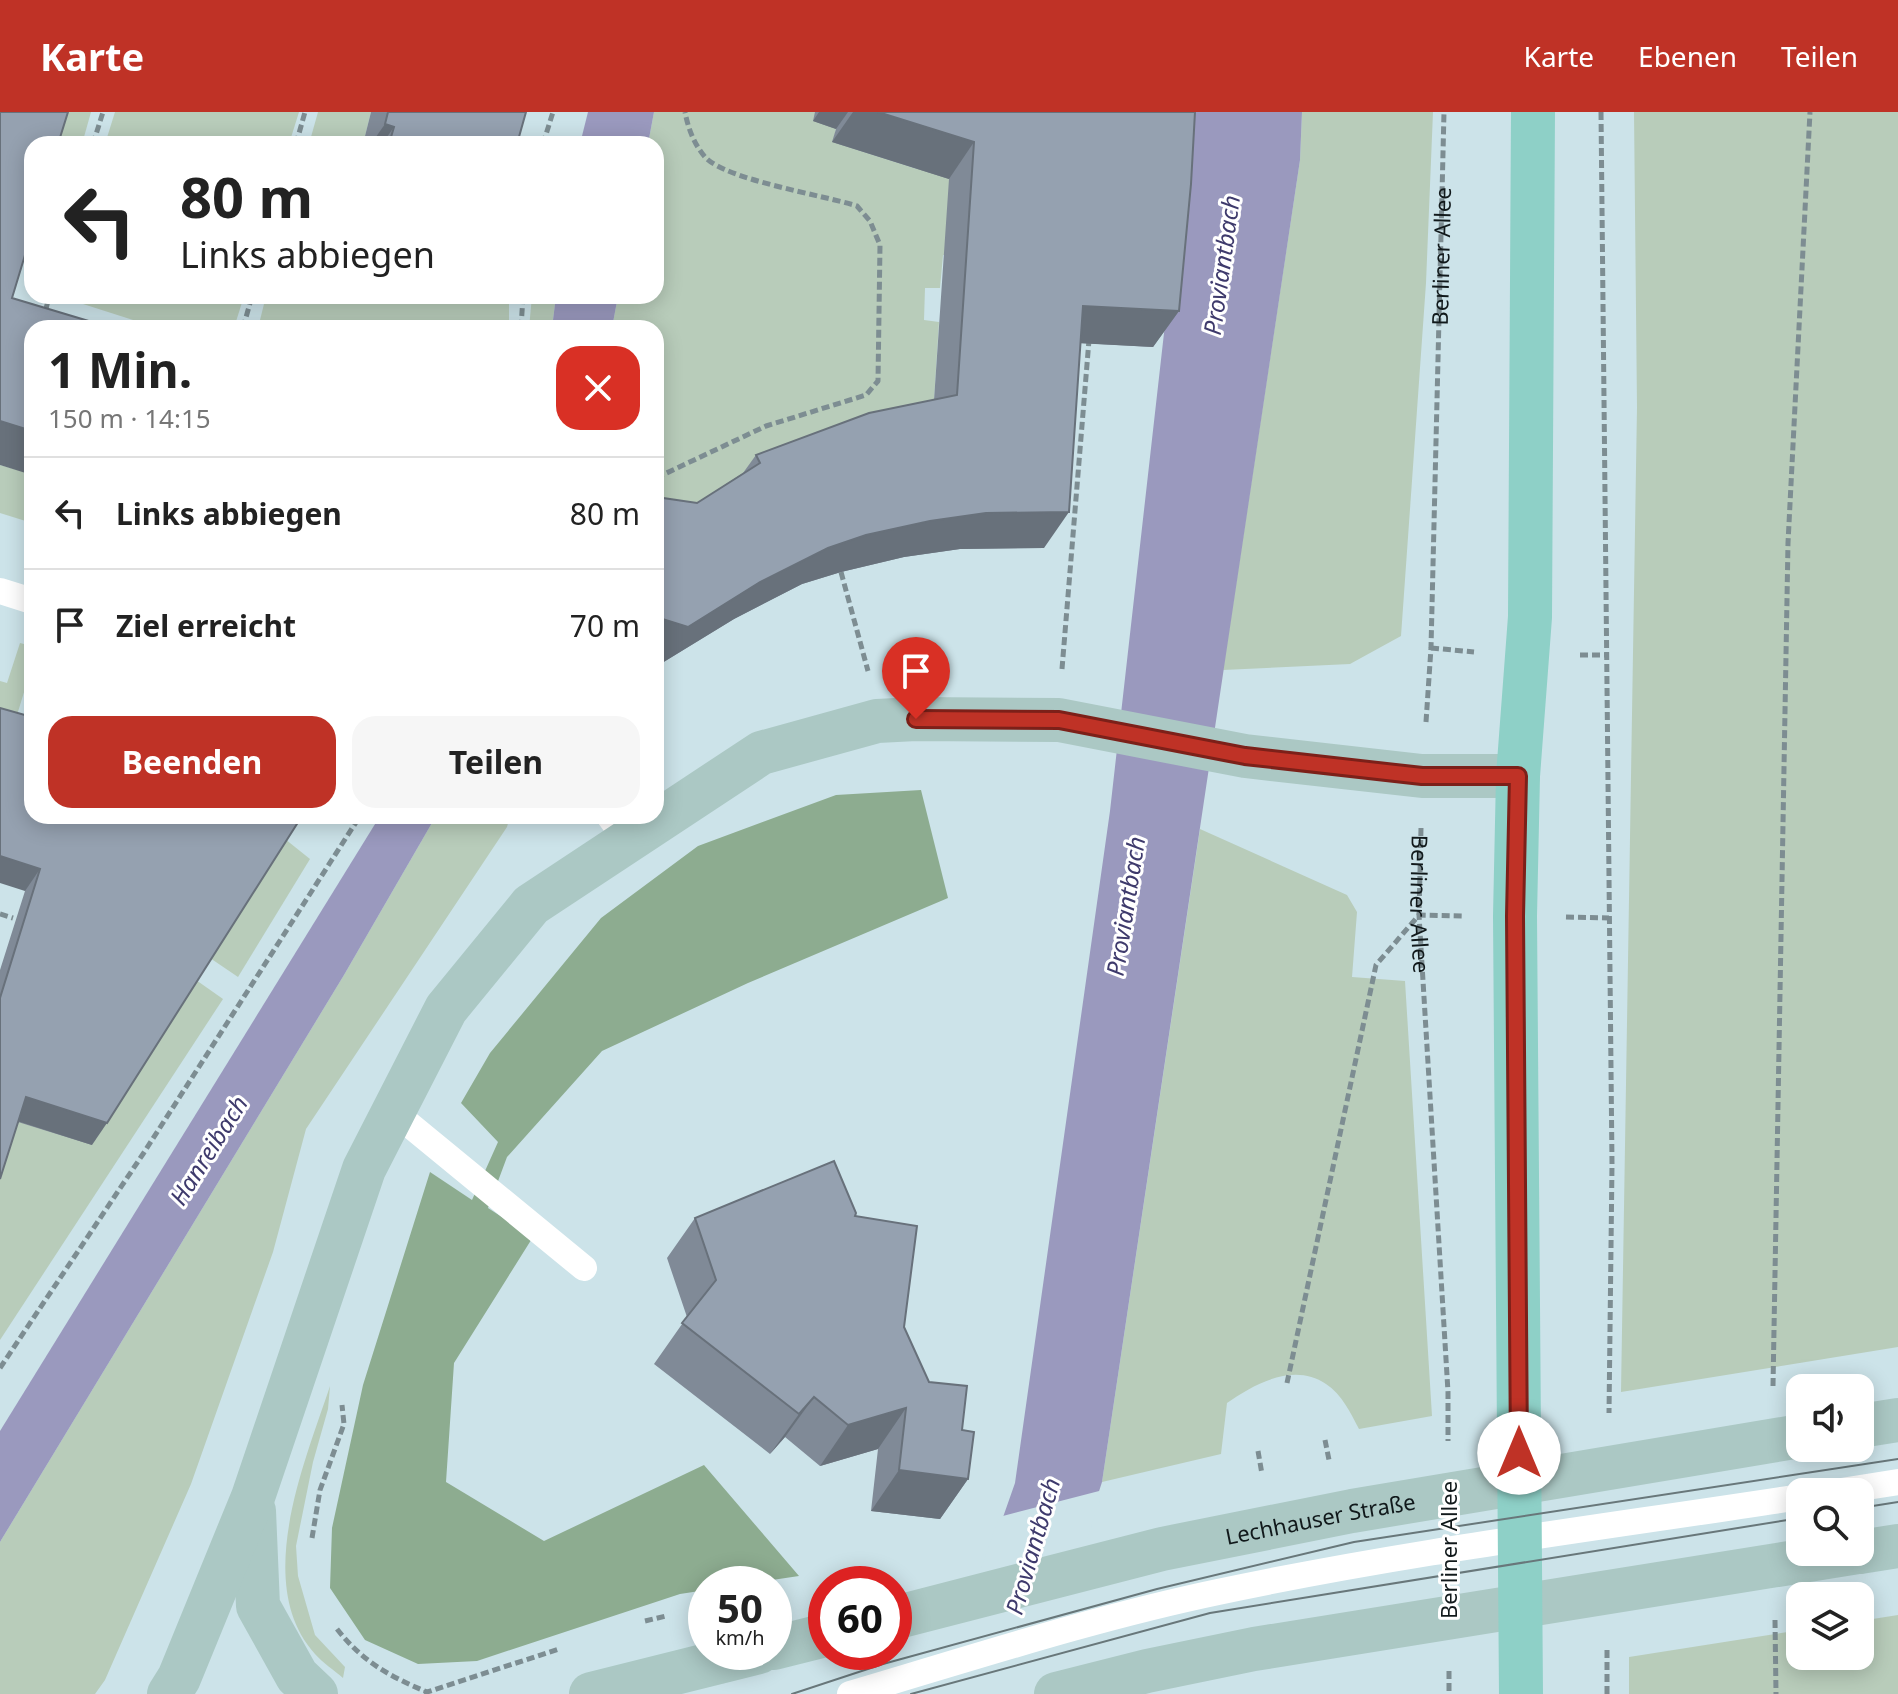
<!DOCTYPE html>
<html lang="de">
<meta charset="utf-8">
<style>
:root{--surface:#fff;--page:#f6f6f6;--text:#222;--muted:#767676;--line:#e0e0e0;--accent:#bf3226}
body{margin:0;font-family:"Noto Sans",sans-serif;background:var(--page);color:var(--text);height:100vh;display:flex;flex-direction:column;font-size:30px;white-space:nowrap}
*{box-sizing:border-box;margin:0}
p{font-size:26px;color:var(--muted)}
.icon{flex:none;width:44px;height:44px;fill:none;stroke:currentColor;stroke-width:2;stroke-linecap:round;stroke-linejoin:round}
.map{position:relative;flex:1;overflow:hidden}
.panel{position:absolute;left:24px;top:208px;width:640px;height:504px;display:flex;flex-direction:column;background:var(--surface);border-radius:24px;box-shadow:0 4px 20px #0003}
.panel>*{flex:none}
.top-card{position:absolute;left:24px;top:24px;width:640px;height:168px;border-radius:24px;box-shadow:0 4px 20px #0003;background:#fff;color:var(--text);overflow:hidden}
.controls{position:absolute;left:1786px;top:1262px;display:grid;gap:16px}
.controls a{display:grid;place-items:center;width:88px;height:88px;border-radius:16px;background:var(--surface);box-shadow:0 4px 20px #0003;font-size:40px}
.speed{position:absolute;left:688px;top:1454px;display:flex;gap:16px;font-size:40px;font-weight:700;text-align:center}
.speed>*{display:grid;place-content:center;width:104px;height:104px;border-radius:50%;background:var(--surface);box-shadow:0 4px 20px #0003;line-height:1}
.speed small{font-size:20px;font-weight:400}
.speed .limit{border:12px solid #d22;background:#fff;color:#111}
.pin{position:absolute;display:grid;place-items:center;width:68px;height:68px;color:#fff;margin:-82px -34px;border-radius:50% 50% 50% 0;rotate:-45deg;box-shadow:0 0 8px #0007}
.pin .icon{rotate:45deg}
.me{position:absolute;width:88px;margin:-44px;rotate:0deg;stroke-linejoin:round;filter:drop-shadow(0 0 6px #0008)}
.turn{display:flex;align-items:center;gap:28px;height:168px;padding:0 24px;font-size:36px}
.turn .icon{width:104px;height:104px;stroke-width:2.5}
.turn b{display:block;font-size:56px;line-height:68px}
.round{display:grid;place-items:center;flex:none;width:84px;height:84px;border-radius:24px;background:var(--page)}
.headline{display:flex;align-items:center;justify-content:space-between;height:136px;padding:0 24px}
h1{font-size:48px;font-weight:700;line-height:60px}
.primary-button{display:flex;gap:16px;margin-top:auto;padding:16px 24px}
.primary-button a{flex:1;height:92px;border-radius:24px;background:var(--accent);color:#fff;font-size:32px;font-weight:700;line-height:92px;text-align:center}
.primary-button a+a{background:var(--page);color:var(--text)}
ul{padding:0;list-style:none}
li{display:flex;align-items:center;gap:24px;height:112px;padding:0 24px;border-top:2px solid var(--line)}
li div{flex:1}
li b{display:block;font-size:30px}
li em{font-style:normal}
header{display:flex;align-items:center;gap:48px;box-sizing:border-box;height:112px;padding:0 40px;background:var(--accent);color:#fff}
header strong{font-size:38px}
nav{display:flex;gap:44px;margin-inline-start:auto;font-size:28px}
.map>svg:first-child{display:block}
</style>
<header>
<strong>Karte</strong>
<nav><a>Karte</a><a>Ebenen</a><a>Teilen</a></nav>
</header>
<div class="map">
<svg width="1898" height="1582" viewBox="0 0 1898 1582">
<rect width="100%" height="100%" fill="#cce3e9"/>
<g fill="#b8ccba">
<path d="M53 0H91L82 32H44Z"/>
<path d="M115 0H299L289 32H105Z"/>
<path d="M318 0H371L363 32H309Z"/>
<path d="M654 0H815L836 17 833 30 917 57 968 56 962 145 943 143 940 176H925L924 208 939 210 932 320 656 414V216H612L618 184H656V32H648Z"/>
<path d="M1302 0H1433L1426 171 1401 524 1350 552 1223 558 1300 48Z"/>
<path d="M1634 0H1898V1235L1621 1280 1637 295Z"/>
<path d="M58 184H244L234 216H158Z"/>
<path d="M266 184H509V216H258Z"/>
<path d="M532 184H556L552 216H529Z"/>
<path d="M0 353 32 362V411L0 401Z"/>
<path d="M20 531 32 534V554L10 626 0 623V569L7 571Z"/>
<path d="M436 704H510L507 715 306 1017 273 1140 191 1372 105 1568 95 1582H0V1430L344 863Z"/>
<path d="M1200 717 1347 783 1357 800 1352 865 1405 869 1432 1304 1359 1317C1351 1302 1342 1282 1326 1272 1294 1250 1254 1272 1227 1291L1221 1342 1102 1370Z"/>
<path d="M285 727 310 747 238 865 210 846Z"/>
<path d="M196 868 223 887 0 1228V1041L11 1007Z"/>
<path d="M330 1274 328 1297 313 1350 296 1434 298 1464 315 1523 345 1555 343 1566C334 1558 323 1551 315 1542 252 1472 305 1350 330 1274Z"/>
<path d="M1898 1503V1582H1629V1545L1800 1518V1544H1860V1509Z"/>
</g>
<path fill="#8dac90" d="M921 678 948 786 748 871 602 939 507 1045 488 1096 533 1125 454 1251 446 1370 544 1429 704 1353 799 1464 744 1472H706V1478L680 1482 477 1549 418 1552 365 1528 330 1476 332 1416 363 1273 430 1060 472 1088 498 1030 461 991 490 941 601 806 698 734 836 683Z"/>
<g fill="#9a99be">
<path d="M588 0H654L648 32H580Z"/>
<path d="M1189 0H1302L1300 48 1102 1370 1034 1582H941L1015 1371 1110 699Z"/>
<path d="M556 184H618L612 216H552Z"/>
<path d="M380 704H436L344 863 0 1430V1319Z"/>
</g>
<path fill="#cce3e9" d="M1103 1378 1038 1582H937L999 1405Z"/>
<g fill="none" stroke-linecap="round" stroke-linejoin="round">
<g stroke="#7d8d92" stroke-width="5" stroke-dasharray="8 4" stroke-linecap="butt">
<path d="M1601 0 1612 1052 1609 1301"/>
<path d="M93 32 103 0"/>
<path d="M296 32 305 0"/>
<path d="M543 32 553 0"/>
<path d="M48 198 46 197 49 184"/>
<path d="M243 216 252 184"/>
<path d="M521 216 523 184"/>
<path d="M656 366 766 314 866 283 878 269 880 133 870 109 857 94C823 83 726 68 705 45 694 32 688 16 685 0"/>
<path d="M841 460 868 559"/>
<path d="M1431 536 1474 540"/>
<path d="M1580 543H1607"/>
<path d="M1062 557 1089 228"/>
<path id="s1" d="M1426 610 1431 536 1444 0"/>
<path d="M342 704 358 708"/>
<path id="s2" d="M1421 716 1419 803 1448 1280V1329"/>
<path d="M0 802 13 806"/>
<path d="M1566 805 1609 806"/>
<path d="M0 1256 143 1042 360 704"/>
<path d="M1808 1270 1834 1266"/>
<path d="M1287 1271 1376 853 1419 803 1464 804"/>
<path d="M1773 1274 1788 431 1810 0"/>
<path d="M1325 1328 1329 1348"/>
<path d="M1258 1339 1262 1362"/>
<path d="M312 1426 320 1378 344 1312 342 1293"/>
<path d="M833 1469 859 1464"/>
<path d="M1775 1508 1776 1582"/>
<path d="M645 1509 666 1504"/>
<path d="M337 1517C363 1550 389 1564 427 1580"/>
<path d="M1449 1559V1582"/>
<path d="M424 1581 559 1537"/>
<path d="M1607 1582V1535"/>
</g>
<g stroke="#fff" stroke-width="26">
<path d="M0 479 32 489"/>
<path d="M609 704 627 729"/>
<path d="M394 1000 584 1156"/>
<path d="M1835 1380 1898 1370"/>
<path d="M850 1582C972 1546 1094 1506 1218 1480 1410 1439 1606 1415 1800 1385"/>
</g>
<g stroke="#abc8c4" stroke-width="44">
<path d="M1860 1314 1898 1308"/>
<path d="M254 1399 258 1494 297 1564 316 1582"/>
<path d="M1860 1440 1898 1434"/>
<path id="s3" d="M894 1506 1162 1437 1352 1399 1800 1324"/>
<path d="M774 1536 826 1523"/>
<path d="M169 1582 179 1566 253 1385 364 1057 446 897 531 793 761 641 877 609 916 607 1059 608 1245 644 1422 664H1518"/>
<path d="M591 1582 759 1540"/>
<path d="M1056 1582 1147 1559 1254 1537 1858 1440"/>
</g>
<path stroke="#8ed0c7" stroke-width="44" d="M1521 1582 1515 804 1518 664 1530 505 1533 0"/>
<g stroke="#68777a" stroke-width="2">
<path d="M1860 1396 1898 1390"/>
<path d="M792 1582 883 1552 1157 1477 1354 1430 1898 1347"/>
<path d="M911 1582 1210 1501 1800 1406"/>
</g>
</g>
<g fill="#808a97">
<path d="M371 0H526L517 32H363Z"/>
<path d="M815 0H1195L1179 199 1153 235 1080 231 1044 436 960 437 904 445 841 460 802 472 734 507 662 551 656 549V385L697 391 743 361 756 343 934 288 949 67 832 30 836 17 813 9Z"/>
<path d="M32 605 92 1033 18 1010 0 1067V858L25 779Z"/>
<path d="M855 1104 929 1270 962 1318 968 1367 940 1407 871 1399 878 1337 820 1354 785 1325 770 1342 654 1252 687 1205 667 1146 695 1106Z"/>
</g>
<g fill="#68717b">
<path d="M819 0H848L836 17 813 9Z"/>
<path d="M853 0H878L974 30 949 67 832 30Z"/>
<path d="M385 12 394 15 382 32H371Z"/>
<path d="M1083 194 1179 199 1153 235 1057 230Z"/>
<path d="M0 309 32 319V363L0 353Z"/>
<path d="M1069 400 1044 436 960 437 904 445 841 460 802 472 734 507 662 551 656 549V505L760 470 828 436 866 423 930 409 986 401Z"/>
<path d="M0 744 40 757 25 779 0 771Z"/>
<path d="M26 985 107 1011 92 1033 11 1007Z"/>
<path d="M814 1285 785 1325 770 1342 799 1302Z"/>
<path d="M906 1296 878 1337 820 1354 848 1313Z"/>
<path d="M899 1358 968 1367 940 1407 871 1399Z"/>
</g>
<g fill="#95a1b0" stroke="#68717b" stroke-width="2">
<path d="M0 0H68L58 32H32V120L12 186 112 216H32V319L0 309Z"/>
<path d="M388 0H526L517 32H389L394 15 385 12Z"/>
<path d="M878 0H1195L1191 72 1179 199 1083 194 1069 400 986 401 930 409 866 423 828 436 760 470 688 515 656 505V385L697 391 760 351 756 343 869 301 957 283 974 30Z"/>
<path d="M0 596 32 605V704H302L107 1011 26 985 0 1067V886L40 757 0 744Z"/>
<path d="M834 1049 856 1101 855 1104 917 1114 904 1215 929 1270 967 1274 962 1318 974 1320 968 1367 899 1358 906 1296 848 1313 814 1285 799 1302 682 1211 716 1168 695 1106Z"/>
</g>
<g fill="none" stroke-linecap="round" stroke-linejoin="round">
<g stroke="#7c2019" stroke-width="20">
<path id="route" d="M916 607 1059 608 1245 644 1422 664H1518L1515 804 1519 1341"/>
</g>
<use href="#route" stroke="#bf3226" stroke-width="14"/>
</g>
<g text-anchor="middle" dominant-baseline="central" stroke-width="6" stroke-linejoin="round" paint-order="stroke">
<g font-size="22" fill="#11191b" stroke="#fff">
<text stroke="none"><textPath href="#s1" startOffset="466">Berliner Allee</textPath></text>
<text stroke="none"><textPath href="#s2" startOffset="76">Berliner Allee</textPath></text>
<text stroke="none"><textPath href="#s3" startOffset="438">Lechhauser Straße</textPath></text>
<text transform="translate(1448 1438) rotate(-90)">Berliner Allee</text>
</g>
<g font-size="24" font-style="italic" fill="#3e3a6c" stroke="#fff">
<text transform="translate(1221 153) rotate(-82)">Proviantbach</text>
<text transform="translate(1125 794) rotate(-81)">Proviantbach</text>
<text transform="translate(208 1038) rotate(-58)">Hanreibach</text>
<text transform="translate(1032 1434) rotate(-74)">Proviantbach</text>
</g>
</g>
</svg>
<div class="controls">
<a><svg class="icon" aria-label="sound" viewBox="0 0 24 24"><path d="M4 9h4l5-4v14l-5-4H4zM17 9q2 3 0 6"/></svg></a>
<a><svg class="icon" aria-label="search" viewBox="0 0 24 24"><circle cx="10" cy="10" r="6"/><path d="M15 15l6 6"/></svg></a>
<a><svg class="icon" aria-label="layers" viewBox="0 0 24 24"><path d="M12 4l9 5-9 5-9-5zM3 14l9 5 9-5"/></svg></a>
</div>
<div class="speed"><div>50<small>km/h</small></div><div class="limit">60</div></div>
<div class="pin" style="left:916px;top:607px;background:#d93025"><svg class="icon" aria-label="arrive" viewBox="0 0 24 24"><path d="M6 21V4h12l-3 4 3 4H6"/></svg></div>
<svg class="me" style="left:1519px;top:1341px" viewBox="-20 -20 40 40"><circle r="19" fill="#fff"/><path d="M0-13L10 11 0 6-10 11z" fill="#bf3226"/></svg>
<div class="top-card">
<div class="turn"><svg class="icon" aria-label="left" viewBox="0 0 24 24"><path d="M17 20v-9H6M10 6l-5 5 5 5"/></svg><div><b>80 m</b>Links abbiegen</div></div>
</div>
<section class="panel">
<div class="headline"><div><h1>1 Min.</h1><p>150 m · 14:15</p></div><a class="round" style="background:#d93025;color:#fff"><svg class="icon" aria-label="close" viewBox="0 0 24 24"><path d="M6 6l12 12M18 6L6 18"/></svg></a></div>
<ul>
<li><svg class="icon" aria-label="left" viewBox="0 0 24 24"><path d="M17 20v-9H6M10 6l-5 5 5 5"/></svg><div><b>Links abbiegen</b></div><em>80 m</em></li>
<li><svg class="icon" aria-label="arrive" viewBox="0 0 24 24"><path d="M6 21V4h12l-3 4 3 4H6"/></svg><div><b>Ziel erreicht</b></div><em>70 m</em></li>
</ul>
<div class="primary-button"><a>Beenden</a><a>Teilen</a></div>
</section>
</div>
